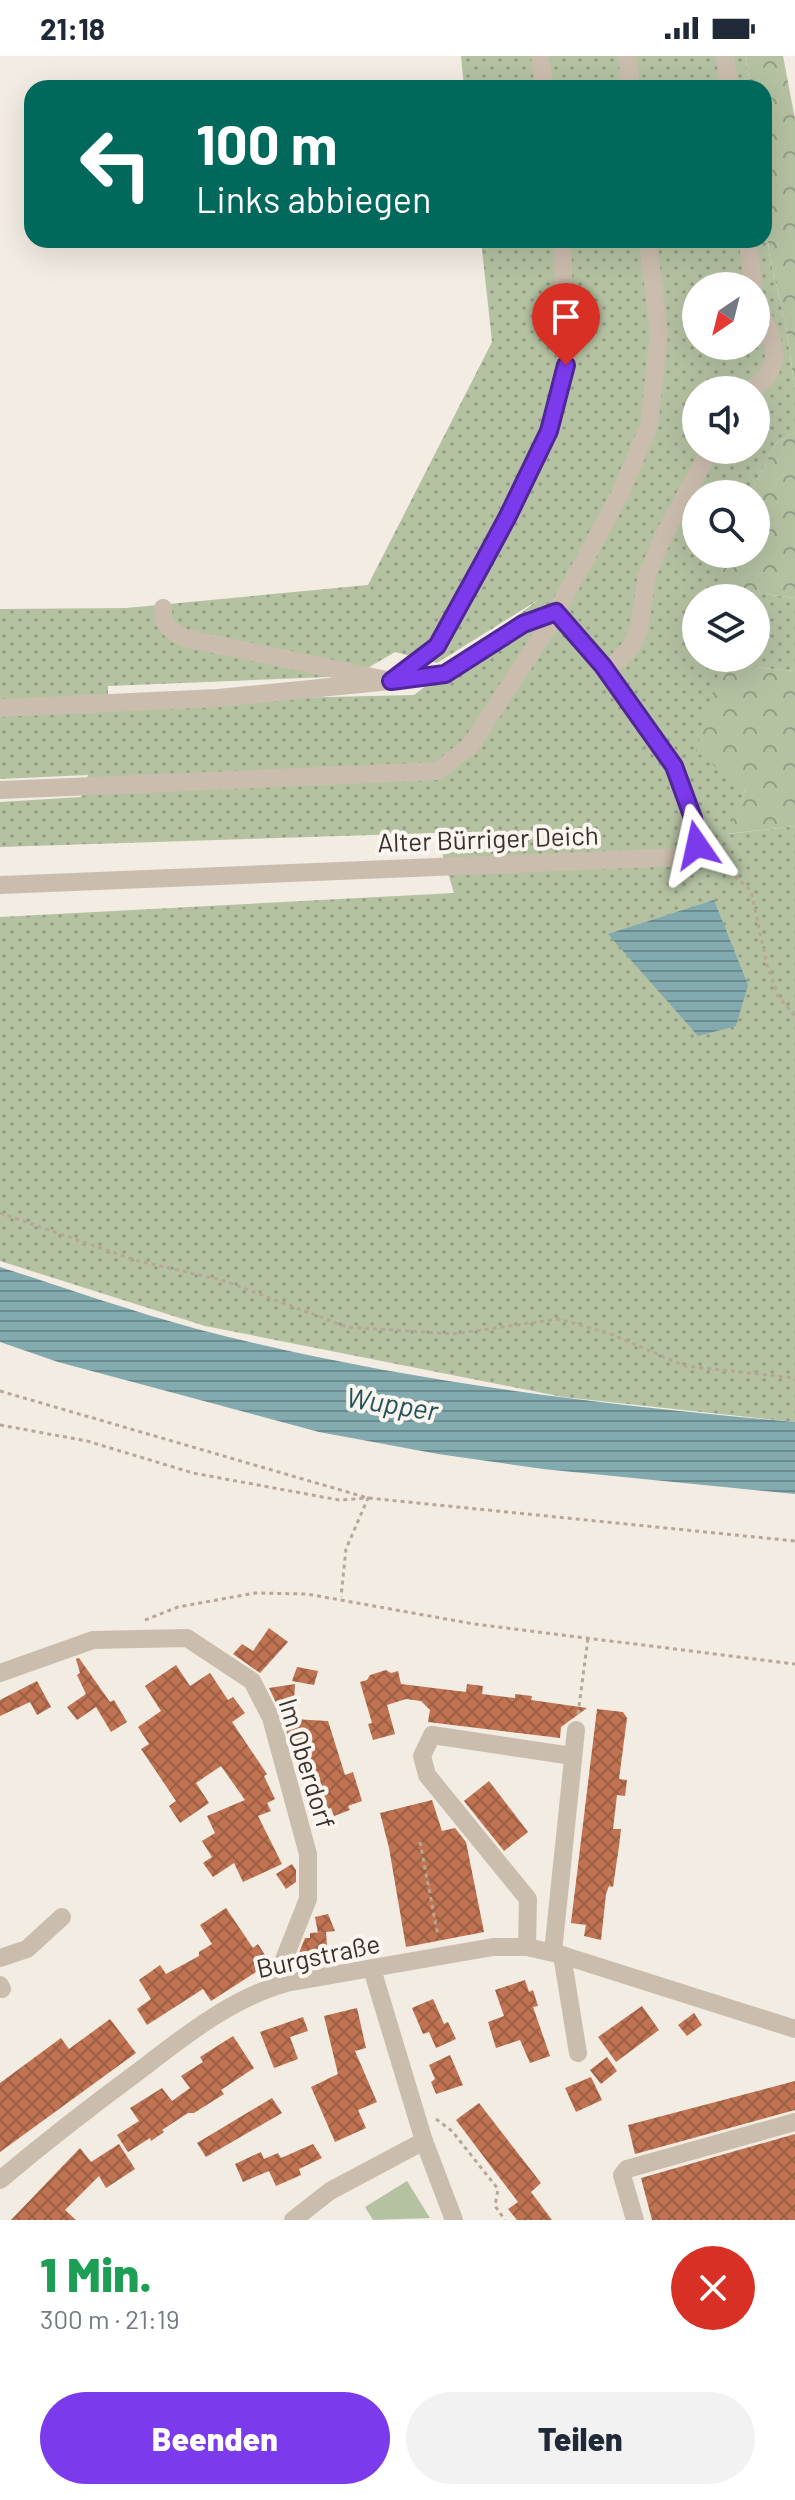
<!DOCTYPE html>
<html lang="de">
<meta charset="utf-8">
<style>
:root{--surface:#fff;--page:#f2f2f3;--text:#1f2937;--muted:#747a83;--accent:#7c3aed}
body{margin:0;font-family:Barlow,sans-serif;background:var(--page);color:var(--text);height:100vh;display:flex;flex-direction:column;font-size:30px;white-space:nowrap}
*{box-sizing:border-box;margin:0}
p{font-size:26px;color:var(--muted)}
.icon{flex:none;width:44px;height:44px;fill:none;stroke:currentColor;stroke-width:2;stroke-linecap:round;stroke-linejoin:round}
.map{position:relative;height:2164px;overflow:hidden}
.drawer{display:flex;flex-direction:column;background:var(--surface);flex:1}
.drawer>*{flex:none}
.banner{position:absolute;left:24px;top:24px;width:748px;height:168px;border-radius:24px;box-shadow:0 8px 32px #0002;background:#00695c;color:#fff;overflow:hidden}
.needle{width:52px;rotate:215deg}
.controls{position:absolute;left:682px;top:216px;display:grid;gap:16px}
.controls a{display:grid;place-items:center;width:88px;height:88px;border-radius:50%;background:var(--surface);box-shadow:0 8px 32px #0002;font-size:40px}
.pin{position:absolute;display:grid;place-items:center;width:68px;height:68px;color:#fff;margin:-82px -34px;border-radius:50% 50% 50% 0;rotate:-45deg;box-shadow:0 0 8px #0007}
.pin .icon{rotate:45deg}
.me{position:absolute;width:88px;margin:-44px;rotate:349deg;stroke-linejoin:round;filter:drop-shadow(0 0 6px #0008)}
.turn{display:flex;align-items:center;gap:28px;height:168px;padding:0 40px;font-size:36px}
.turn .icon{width:104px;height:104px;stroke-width:2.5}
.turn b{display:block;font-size:56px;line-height:68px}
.round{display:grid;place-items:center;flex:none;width:84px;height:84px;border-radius:42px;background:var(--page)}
.overview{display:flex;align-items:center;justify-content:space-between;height:136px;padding:0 40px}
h1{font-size:48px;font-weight:800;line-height:60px;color:#1e9e55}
.button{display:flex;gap:16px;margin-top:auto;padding:16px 40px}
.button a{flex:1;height:92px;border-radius:48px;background:var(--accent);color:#fff;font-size:32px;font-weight:800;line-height:92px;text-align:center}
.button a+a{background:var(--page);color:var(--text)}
.status{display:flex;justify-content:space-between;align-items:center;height:56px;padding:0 40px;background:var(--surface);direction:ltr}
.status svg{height:22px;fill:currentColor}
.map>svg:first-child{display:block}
</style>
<div class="status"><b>21:18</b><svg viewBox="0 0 49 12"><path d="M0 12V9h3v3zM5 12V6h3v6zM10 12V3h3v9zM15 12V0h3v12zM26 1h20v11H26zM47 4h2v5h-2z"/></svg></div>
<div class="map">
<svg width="795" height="2164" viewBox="0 0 795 2164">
<defs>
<pattern id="grass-dots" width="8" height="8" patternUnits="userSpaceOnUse" patternTransform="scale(2)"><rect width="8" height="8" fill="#b5c2a2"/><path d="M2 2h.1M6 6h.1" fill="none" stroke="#949e84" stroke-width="1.8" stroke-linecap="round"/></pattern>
<pattern id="forest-crowns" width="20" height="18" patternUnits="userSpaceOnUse" patternTransform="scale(2)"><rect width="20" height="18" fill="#b5c2a2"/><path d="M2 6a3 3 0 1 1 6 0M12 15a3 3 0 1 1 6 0" fill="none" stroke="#949e84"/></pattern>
<pattern id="water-rules" width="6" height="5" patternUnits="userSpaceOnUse" patternTransform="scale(2)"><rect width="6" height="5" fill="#82aaaf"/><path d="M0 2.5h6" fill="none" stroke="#6b8b8f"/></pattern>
<pattern id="building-cross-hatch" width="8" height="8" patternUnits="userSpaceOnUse" patternTransform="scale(2)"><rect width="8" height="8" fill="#c07352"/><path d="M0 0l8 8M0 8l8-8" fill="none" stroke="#9d5f44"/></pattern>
</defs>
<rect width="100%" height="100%" fill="#f3ece2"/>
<g fill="url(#grass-dots)" fill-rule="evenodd">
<path d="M461 0H745L751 32H464Z"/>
<path d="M764 135 769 197 786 270 795 333V376L776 387 750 438H696V498H722L719 532 795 542V615L721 608 745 734 728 778 795 770V1366L563 1341 205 1270 0 1205V861L454 837 436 777 0 791V746L81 741 88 719 0 723V553L126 552 368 529 492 286 481 184H764ZM696 230H756V290H696ZM696 334H756V394H696ZM696 542H756V602H696ZM538 544 414 639 108 646V630L354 620 395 596 437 607Z"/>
</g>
<g fill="url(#forest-crowns)">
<path d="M745 0H783L795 63V333L786 270 769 197 764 135V32H751Z"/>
<path d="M795 376V542L718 532 722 498H756V438H750L776 387Z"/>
<path d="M721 608 795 615V770L727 778 745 734 696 695Z"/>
</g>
<path fill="#b5c2a2" d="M407 2125 430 2162 373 2164 365 2151Z"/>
<g fill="url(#water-rules)">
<path d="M714 844 748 929 736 970 698 980 608 878Z"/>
<path d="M0 1211C65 1232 131 1255 197 1273 392 1324 594 1348 795 1366V1438L543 1413 438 1398 319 1376 58 1306 0 1286Z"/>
</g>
<g fill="url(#building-cross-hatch)">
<path d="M269 1572 288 1586 260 1617 233 1598 242 1588 253 1595Z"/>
<path d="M79 1602 110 1646 114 1644 127 1666 111 1676 96 1651 77 1664 67 1651 86 1638 77 1619 80 1617 76 1603Z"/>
<path d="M176 1609 190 1630 210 1617 228 1644 233 1641 245 1657 232 1666 267 1718 264 1720 275 1743 267 1747 271 1755 258 1760 282 1808 243 1826 234 1807 213 1821 203 1807 212 1801 202 1785 215 1777 207 1760 245 1744 221 1710 196 1727 209 1747 180 1767 169 1750 176 1745 141 1693 149 1688 138 1671 161 1655 145 1630Z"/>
<path d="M297 1611 318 1615 314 1629 292 1625Z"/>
<path d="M386 1614 391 1617 398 1615 401 1628 466 1636 467 1628 483 1630 482 1638 515 1642V1638L532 1640 531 1644 587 1652 561 1671 560 1682 428 1666 430 1654 421 1645 406 1643 387 1649 395 1678 373 1684 368 1668 372 1667 360 1626 367 1624 370 1619Z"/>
<path d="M37 1625 51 1651 37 1659 30 1646 0 1660V1644Z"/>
<path d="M295 1628 293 1663 328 1665 345 1719 353 1716 362 1745 348 1750 350 1754 334 1760 331 1752 328 1753 318 1717 305 1720 295 1690 291 1691 282 1659 269 1632Z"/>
<path d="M597 1653 623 1656 627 1662 619 1723 627 1724 625 1740 617 1739 613 1773H621L619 1790 613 1831 609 1830 606 1838 601 1884 584 1880 586 1869 571 1867Z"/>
<path d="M489 1725 528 1776 504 1795 464 1745Z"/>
<path d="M432 1744 442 1775 455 1772 466 1786 484 1876 406 1891 389 1792 380 1757Z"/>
<path d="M292 1808 296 1814V1826L286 1833 276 1818Z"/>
<path d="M226 1852 253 1892 258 1888 270 1907 211 1945 203 1933 147 1969 137 1953 151 1943 139 1924 160 1909 166 1918 199 1900V1896L212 1888 200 1869Z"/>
<path d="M328 1858 335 1875 318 1877 315 1861Z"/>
<path d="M326 1876 327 1890 318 1892 319 1902 314 1903V1909L298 1911 297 1902 305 1882H310V1877Z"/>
<path d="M525 1924 529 1936 533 1934 538 1950 533 1951 550 2000 530 2007 520 1984 496 1992 488 1966 504 1960 495 1934Z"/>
<path d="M433 1943 444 1968 448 1966 456 1983 436 1992 429 1976 423 1978 412 1952Z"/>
<path d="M642 1950 659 1974 616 2006 598 1981Z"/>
<path d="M357 1952 366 1992 355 1995 377 2046 358 2054 366 2072 335 2086 311 2031 338 2018 324 1960Z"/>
<path d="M694 1957 702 1969 687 1980 678 1969Z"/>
<path d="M303 1961 308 1975 290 1981 298 2003 274 2012 260 1976Z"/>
<path d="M110 1963 136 1997 0 2096V2027L61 1982 69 1993Z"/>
<path d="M233 1980 254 2012 221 2034 224 2038 194 2057H188L162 2074 164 2076 151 2085 150 2082 128 2096 117 2079 139 2065 130 2052 162 2032 172 2045 190 2032 181 2020 203 2006 200 2001Z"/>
<path d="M450 1999 463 2029 436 2038 431 2026 435 2023 429 2009Z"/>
<path d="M607 2001 617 2015 601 2028 590 2014Z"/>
<path d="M591 2021 602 2044 576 2056 565 2032Z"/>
<path d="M795 2025V2054L635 2098 628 2069Z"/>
<path d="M272 2042 282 2057 206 2101 197 2087Z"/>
<path d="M479 2047 541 2127 531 2136 552 2164H517L508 2153 518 2146 456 2064Z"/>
<path d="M795 2078V2164H652L641 2122Z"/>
<path d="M119 2088 135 2113 106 2132 99 2120 65 2154 76 2164H11L80 2092 91 2106Z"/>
<path d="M313 2088 322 2102 299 2113 301 2119 276 2130 269 2115 243 2126 235 2108 261 2096 264 2103 278 2097 281 2102Z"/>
</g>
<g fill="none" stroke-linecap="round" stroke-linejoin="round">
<g stroke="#b7a798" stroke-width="3" stroke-dasharray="4 4" stroke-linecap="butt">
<path d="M711 799 751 835 767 909 778 940 795 960"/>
<path d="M0 1157 135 1204 225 1225 347 1271 453 1278 559 1263 611 1278 685 1310 795 1322"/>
<path d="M0 1335 368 1442 795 1485"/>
<path d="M0 1369 87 1385 193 1417 339 1444 368 1442 346 1493 341 1541"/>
<path d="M145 1564 178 1551 255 1537 307 1538 474 1568 795 1608"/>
<path d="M578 1658 588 1582"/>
<path d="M420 1786 438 1880"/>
<path d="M436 2063 452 2075 498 2133 495 2150 505 2164"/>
</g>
<g stroke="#cbbdae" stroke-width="18">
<path d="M540 0 544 32"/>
<path d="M627 0 631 32"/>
<path d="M725 0 729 32"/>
<path d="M748 184 753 230"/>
<path d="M751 334C791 308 770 280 756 244"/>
<path d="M607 616 632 590 639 573 647 519 664 479 710 394"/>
<path d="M0 652 218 642 391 625 437 590 508 460 549 375 566 309 562 184"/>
<path d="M0 734 438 715 471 689 552 564 618 442 649 370 659 278 648 184"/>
<path d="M0 829 681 801 697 789 693 762 674 710 603 610 556 556 523 568 445 618 391 625 185 582C170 574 162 570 163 552"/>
<path d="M0 1617 93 1584 187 1582 252 1625 271 1662 308 1798V1843L281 1911 286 1927"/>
<path d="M527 1891 528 1843 427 1719 422 1700 432 1679 572 1700"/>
<path d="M553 1896 576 1674"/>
<path d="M562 1899 578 1997"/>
<path d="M0 1902 27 1893 62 1861"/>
<path d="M372 1913 424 2085 454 2164"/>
<path d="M0 1929 2 1933"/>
<path d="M0 2124C44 2087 89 2052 135 2018 181 1983 229 1943 286 1927L493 1891H527L562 1899 795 1973"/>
<path d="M293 2164 330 2135 424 2085"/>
<path d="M635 2164 622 2119 627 2113 795 2066"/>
</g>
</g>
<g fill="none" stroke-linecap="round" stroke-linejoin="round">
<g stroke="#51269a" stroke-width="20">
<path id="route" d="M566 309 549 375 508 460 480 512 437 590 391 625 445 618 523 568 556 556 603 610 674 710 693 762 697 789"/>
</g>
<use href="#route" stroke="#7c3aed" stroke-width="14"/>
</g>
<g text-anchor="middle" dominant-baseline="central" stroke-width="8" stroke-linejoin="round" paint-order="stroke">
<g font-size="26" fill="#3a312c" stroke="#faf5ee">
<text transform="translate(488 782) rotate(-2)">Alter Bürriger Deich</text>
<text transform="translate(308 1707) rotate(73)">Im Oberdorf</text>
<text transform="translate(318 1899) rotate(-12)">Burgstraße</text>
</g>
<g font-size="28" font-style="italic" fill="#23535a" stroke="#faf5ee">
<text transform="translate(392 1347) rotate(9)">Wupper</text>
</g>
</g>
</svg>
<div class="controls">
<a><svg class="needle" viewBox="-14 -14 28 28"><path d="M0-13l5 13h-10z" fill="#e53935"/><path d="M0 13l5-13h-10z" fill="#747a83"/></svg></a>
<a><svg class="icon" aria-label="sound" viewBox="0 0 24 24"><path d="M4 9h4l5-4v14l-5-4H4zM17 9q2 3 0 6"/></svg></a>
<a><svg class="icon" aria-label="search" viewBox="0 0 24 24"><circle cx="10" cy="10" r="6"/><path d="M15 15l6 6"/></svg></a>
<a><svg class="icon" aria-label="layers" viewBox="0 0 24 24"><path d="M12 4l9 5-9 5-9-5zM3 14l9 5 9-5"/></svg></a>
</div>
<div class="pin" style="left:566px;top:309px;background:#d93025"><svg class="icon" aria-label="arrive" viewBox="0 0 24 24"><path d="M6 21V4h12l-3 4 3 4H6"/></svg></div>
<svg class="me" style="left:697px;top:789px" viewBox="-20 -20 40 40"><path d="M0-17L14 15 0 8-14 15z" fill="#7c3aed" stroke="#fff" stroke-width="4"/></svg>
<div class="banner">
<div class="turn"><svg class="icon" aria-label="left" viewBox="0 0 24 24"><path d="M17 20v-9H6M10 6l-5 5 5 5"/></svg><div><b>100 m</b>Links abbiegen</div></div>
</div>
</div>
<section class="drawer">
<div class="overview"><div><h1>1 Min.</h1><p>300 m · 21:19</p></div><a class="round" style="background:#d93025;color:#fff"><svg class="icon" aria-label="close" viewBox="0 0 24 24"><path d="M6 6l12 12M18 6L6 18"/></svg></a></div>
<div class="button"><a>Beenden</a><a>Teilen</a></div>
</section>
